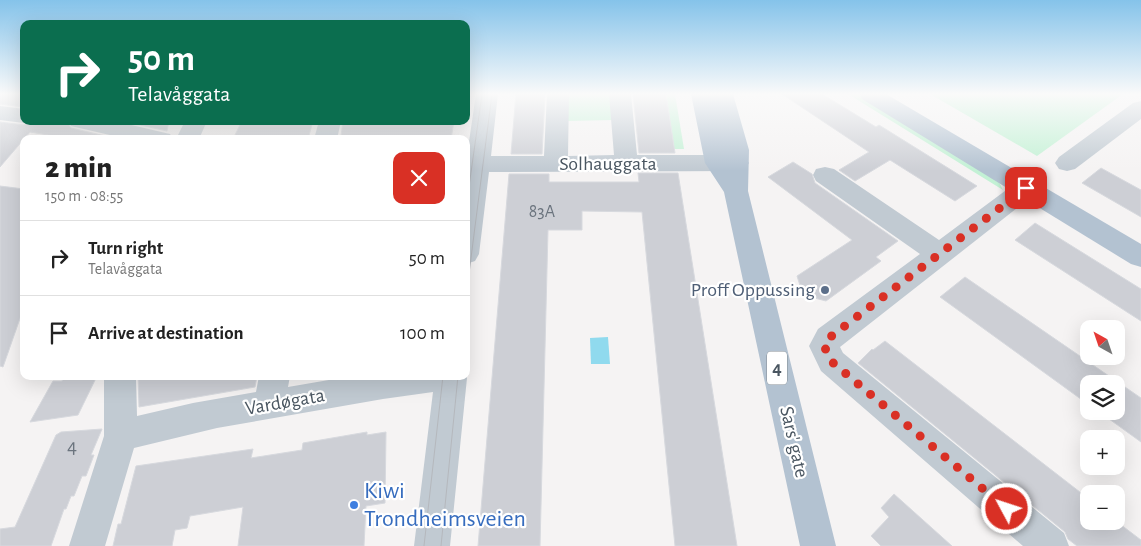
<!DOCTYPE html>
<meta charset="utf-8">
<style>
:root{--surface:#fff;--page:#f2f2f2;--text:#222;--muted:#767676;--line:#e0e0e0}
body{margin:0;font-family:"Alegreya Sans",sans-serif;background:var(--page);color:var(--text);height:100vh;display:flex;flex-direction:column;font-size:19px;white-space:nowrap}
*{box-sizing:border-box;margin:0}
p{font-size:16px;color:var(--muted)}
.icon{flex:none;width:28px;height:28px;fill:none;stroke:currentColor;stroke-width:2;stroke-linecap:round;stroke-linejoin:round}
.map{position:relative;flex:1;overflow:hidden}
.details{position:absolute;left:20px;top:135px;width:450px;height:245px;display:flex;flex-direction:column;background:var(--surface);border-radius:10px;box-shadow:0 5px 20px #0002}
.details>*{flex:none}
.guide{position:absolute;left:20px;top:20px;width:450px;height:105px;border-radius:10px;box-shadow:0 5px 20px #0002;background:#0b6e4f;color:#fff;overflow:hidden}
.needle{width:32px;rotate:320deg}
.buttons{position:absolute;left:1080px;top:320px;display:grid;gap:10px}
.buttons a{display:grid;place-items:center;width:45px;height:45px;border-radius:10px;background:var(--surface);box-shadow:0 5px 20px #0002;font-size:25px}
.pin{position:absolute;display:grid;place-items:center;width:42px;height:42px;color:#fff;margin:-21px;border-radius:10px;box-shadow:0 2px 8px #0006}
.me{position:absolute;width:55px;margin:-28px;rotate:310deg;stroke-linejoin:round;filter:drop-shadow(0 0 4px #0008)}
.turn{display:flex;align-items:center;gap:18px;height:105px;padding:0 25px;font-size:22px}
.turn .icon{width:65px;height:65px;stroke-width:2.5}
.turn b{display:block;font-size:35px;line-height:42px}
.round{display:grid;place-items:center;flex:none;width:52px;height:52px;border-radius:10px;background:var(--page)}
.summary{display:flex;align-items:center;justify-content:space-between;height:85px;padding:0 25px}
h1{font-size:30px;font-weight:800;line-height:38px}
ul{padding:0;list-style:none}
li{display:flex;align-items:center;gap:15px;height:75px;padding:0 25px;border-top:1px solid var(--line)}
li div{flex:1}
li b{display:block;font-size:19px}
li em{font-style:normal}
.map>svg:first-child{display:block}
</style>
<div class="map">
<svg width="1141" height="546" viewBox="0 0 1141 546">
<rect width="100%" height="100%" fill="#f5f3f3"/>
<g fill="#c3f1d5">
<path d="M564 94H617L614 120 564 121Z"/>
<path d="M666 94H675L684 149H674Z"/>
<path d="M848 94H858L998 180 1003 190Z"/>
<path d="M930 94H1123L1037 156Z"/>
</g>
<path fill="#90daee" d="M608 337 610 364H591L590 338Z"/>
<g fill="#cdcfd5" stroke="#d7d9de">
<path d="M0 94H24V107L0 104Z"/>
<path d="M516 94H545L542 154H511Z"/>
<path d="M633 94H666L675 153H639Z"/>
<path d="M782 94H822L876 127 879 125 977 186 955 201 890 160 855 181 839 170 869 152Z"/>
<path d="M33 121H66L71 128 118 139H73L30 132 0 167V122L24 125Z"/>
<path d="M123 121H169L167 131Z"/>
<path d="M242 121H313L308 139H233Z"/>
<path d="M343 121H454L451 139H387L341 136Z"/>
<path d="M793 162 812 174 815 183 898 241 876 257 881 261 826 301 803 295 797 276 852 240 768 177Z"/>
<path d="M1101 168 1141 190V217L1082 183Z"/>
<path d="M638 173H678L737 546H675L642 212 582 211V230H548L540 546H478L509 174H549V182H639Z"/>
<path d="M0 186 24 189V307L3 367 0 366Z"/>
<path d="M1035 223 1141 289V321L1015 240Z"/>
<path d="M965 277 1141 398V442L1098 411H1116V384H1089V405L940 297Z"/>
<path d="M885 341 1089 499V521H1116L1141 540V546H1077L1068 539 1065 532 858 363 872 349 873 350Z"/>
<path d="M64 376H97L78 415 30 422 53 381H62Z"/>
<path d="M138 376H257L255 387 139 407Z"/>
<path d="M102 429 91 455H94L86 476H82L74 496H71L66 509H64L51 546H0V529L15 527 56 435 61 432Z"/>
<path d="M367 432V435L386 432 385 503 366 506 364 546H238L243 507 190 516 187 528 175 530 172 546H113L118 524H121L136 466 253 449 251 458 302 450 303 443Z"/>
<path d="M894 494 952 546H881L871 536 889 517 881 508Z"/>
</g>
<g fill="none" stroke-linecap="round" stroke-linejoin="round">
<g fill="#c1cad2" fill-rule="evenodd">
<path d="M476 94H498L491 156H544L547 94H569L568 156 614 155 609 94H631L637 155H737L745 157 749 163 745 169 737 171 489 172 479 254 475 261 466 264V162Z"/>
<path d="M1141 101V119L1075 169 1067 171 1059 169 1055 163 1059 157 1133 103Z"/>
<path d="M0 106 24 109V121H31L24 123 0 120Z"/>
<path d="M68 121H114L170 134 173 139H127L71 126Z"/>
<path d="M185 121H207L199 139H176Z"/>
<path d="M319 121H341L337 139H314Z"/>
<path d="M825 167 834 169 939 240 1017 182 1026 179 1035 182 1038 188 1035 194 840 347 843 353 1064 533 1069 546H1023L821 371 809 346 818 329 920 254 816 181 813 175 816 169Z"/>
<path d="M466 375 467 378 450 546H414L433 392 383 399 217 428 134 448 105 546H69L104 436V376H136L137 416 193 403 256 392 259 376H290L288 387 352 376Z"/>
</g>
<g fill="#b3c2d1" fill-rule="evenodd">
<path d="M691 94H733L749 150 748 191 836 546H800L724 192 705 163Z"/>
<path d="M860 94H886L1141 244V267L1131 264 862 99Z"/>
</g>
<g stroke="#b5b8bd" stroke-width="1">
<path d="M466 208 482 94"/>
<path d="M466 297 492 94"/>
<path d="M424 546 443 376"/>
<path d="M441 546 458 376"/>
</g>
</g>
<linearGradient id="sky" x2="0" y2="1"><stop stop-color="#85c3ea"/><stop offset="0.55" stop-color="#fafafa"/><stop offset="1" stop-color="#fafafa" stop-opacity="0"/></linearGradient>
<rect width="1141" height="171" fill="url(#sky)"/>
<g fill="none" stroke-linecap="round" stroke-linejoin="round">
<path stroke="#d93025" stroke-width="9" stroke-dasharray="0 16.2" d="M1007 509 832 362 824 346 829 338 1026 188"/>
</g>
<circle fill="#5c6f8a" stroke="#fff" stroke-width="2" cx="825" cy="290" r="5"/>
<circle fill="#3f7fe0" stroke="#fff" stroke-width="2" cx="354" cy="505" r="5"/>
<g text-anchor="middle" dominant-baseline="central" stroke-width="4.5" stroke-linejoin="round" paint-order="stroke">
<g font-size="18" fill="#6b747e">
<text x="542" y="212">83A</text>
</g>
<rect fill="#fff" stroke="#808990" stroke-width="1" x="767" y="351.5" width="20" height="33" rx="4"/>
<g font-size="19" font-weight="bold" fill="#4a5661">
<text x="777" y="368">4</text>
</g>
<g font-size="20" fill="#4a5661" stroke="#fff">
<text x="608" y="164">Solhauggata</text>
<text transform="translate(285 402) rotate(-10)">Vardøgata</text>
<text transform="translate(794 442) rotate(77)">Sars' gate</text>
</g>
<g font-size="20" fill="#4e5e75" stroke="#fff" text-anchor="end">
<text x="815" y="290">Proff Oppussing</text>
</g>
<g font-size="21" fill="#6b747e">
<text x="72" y="446">4</text>
</g>
<g font-size="24" fill="#366cbe" stroke="#fff" text-anchor="start">
<text x="364" y="491">Kiwi<tspan x="364" dy="28">Trondheimsveien</tspan></text>
</g>
</g>
</svg>
<div class="buttons">
<a><svg class="needle" viewBox="-14 -14 28 28"><path d="M0-13l5 13h-10z" fill="#e53935"/><path d="M0 13l5-13h-10z" fill="#767676"/></svg></a>
<a><svg class="icon" aria-label="layers" viewBox="0 0 24 24"><path d="M12 4l9 5-9 5-9-5zM3 14l9 5 9-5"/></svg></a>
<a>+</a>
<a>−</a>
</div>
<div class="pin" style="left:1026px;top:188px;background:#d93025"><svg class="icon" aria-label="arrive" viewBox="0 0 24 24"><path d="M6 21V4h12l-3 4 3 4H6"/></svg></div>
<svg class="me" style="left:1007px;top:509px" viewBox="-20 -20 40 40"><circle r="17" fill="#d93025" stroke="#fff" stroke-width="3"/><path d="M0-11L8 9 0 5-8 9z" fill="#fff"/></svg>
<div class="guide">
<div class="turn"><svg class="icon" aria-label="right" viewBox="0 0 24 24"><path d="M7 20v-9h11M14 6l5 5-5 5"/></svg><div><b>50 m</b>Telavåggata</div></div>
</div>
<section class="details">
<div class="summary"><div><h1>2 min</h1><p>150 m · 08:55</p></div><a class="round" style="background:#d93025;color:#fff"><svg class="icon" aria-label="close" viewBox="0 0 24 24"><path d="M6 6l12 12M18 6L6 18"/></svg></a></div>
<ul>
<li><svg class="icon" aria-label="right" viewBox="0 0 24 24"><path d="M7 20v-9h11M14 6l5 5-5 5"/></svg><div><b>Turn right</b><p>Telavåggata</p></div><em>50 m</em></li>
<li><svg class="icon" aria-label="arrive" viewBox="0 0 24 24"><path d="M6 21V4h12l-3 4 3 4H6"/></svg><div><b>Arrive at destination</b></div><em>100 m</em></li>
</ul>
</section>
</div>
